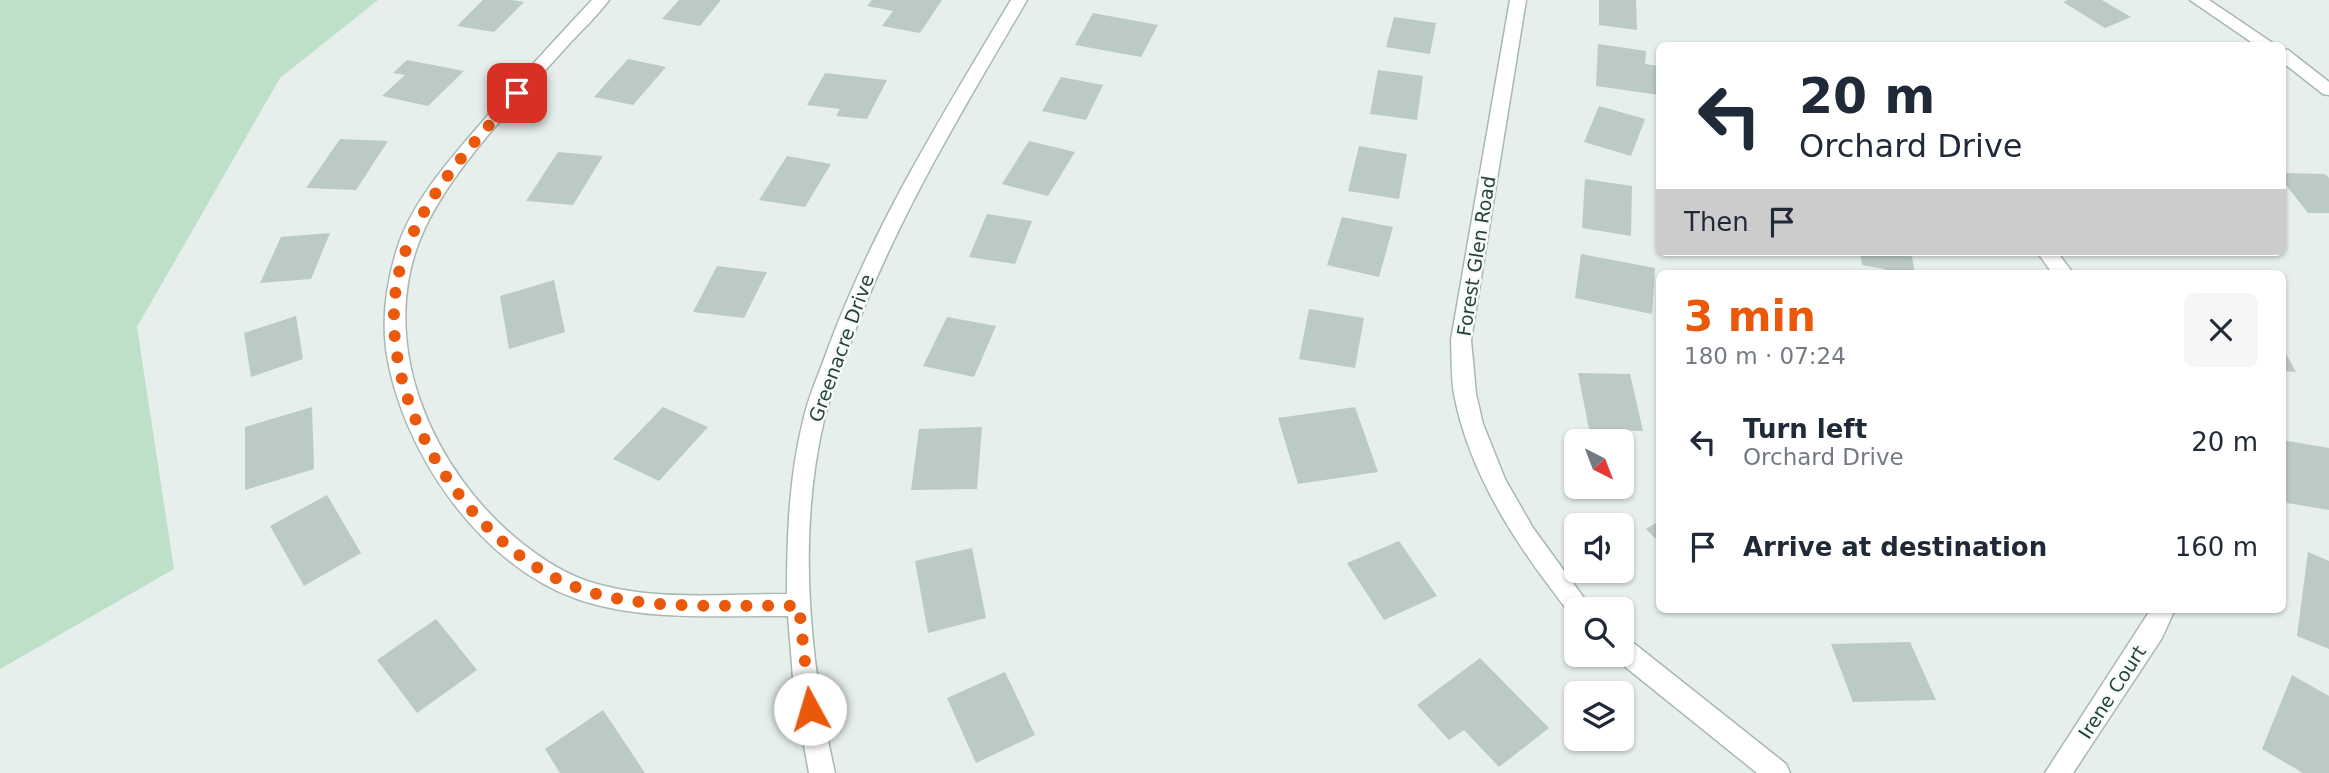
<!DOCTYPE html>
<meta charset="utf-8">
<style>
:root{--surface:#fff;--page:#f6f6f7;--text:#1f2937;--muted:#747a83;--accent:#ea580c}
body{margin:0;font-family:"DejaVu Sans",sans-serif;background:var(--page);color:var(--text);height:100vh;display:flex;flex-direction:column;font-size:26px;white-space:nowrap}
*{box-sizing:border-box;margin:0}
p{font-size:23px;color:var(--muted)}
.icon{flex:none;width:38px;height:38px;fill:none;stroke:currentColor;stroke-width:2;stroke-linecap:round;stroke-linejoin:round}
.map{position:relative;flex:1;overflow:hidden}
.sheet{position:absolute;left:1656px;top:270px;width:630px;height:343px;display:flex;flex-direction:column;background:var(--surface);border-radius:10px;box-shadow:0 2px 5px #0004}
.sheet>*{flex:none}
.guide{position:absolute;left:1656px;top:42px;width:630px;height:214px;border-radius:10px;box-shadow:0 2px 5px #0004;background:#fff;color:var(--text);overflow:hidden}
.needle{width:46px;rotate:138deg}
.tools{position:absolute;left:1564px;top:429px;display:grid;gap:14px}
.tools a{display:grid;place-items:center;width:70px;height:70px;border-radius:10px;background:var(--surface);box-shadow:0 2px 5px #0004;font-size:35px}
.pin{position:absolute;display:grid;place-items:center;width:60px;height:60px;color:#fff;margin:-30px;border-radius:14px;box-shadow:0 4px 10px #0006}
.me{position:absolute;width:77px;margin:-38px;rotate:354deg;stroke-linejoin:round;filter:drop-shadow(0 0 5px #0008)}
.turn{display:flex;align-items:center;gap:24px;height:147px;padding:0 28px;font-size:32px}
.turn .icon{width:91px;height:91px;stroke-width:2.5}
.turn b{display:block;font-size:49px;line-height:60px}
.then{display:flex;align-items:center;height:66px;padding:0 28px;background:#0003;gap:14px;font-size:26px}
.round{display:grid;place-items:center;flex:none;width:74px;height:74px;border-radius:10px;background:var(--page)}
.headline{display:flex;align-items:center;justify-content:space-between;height:119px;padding:0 28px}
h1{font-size:42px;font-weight:800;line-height:52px;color:var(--accent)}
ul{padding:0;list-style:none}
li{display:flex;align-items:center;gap:21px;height:105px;padding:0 28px}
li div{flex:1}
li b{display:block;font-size:26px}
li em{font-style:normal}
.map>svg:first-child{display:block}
</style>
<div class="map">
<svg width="2329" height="773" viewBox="0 0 2329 773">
<rect width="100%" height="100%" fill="#e6efeb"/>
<path fill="#bfe0c8" d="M0 0H378L280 78 137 327 174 569 0 669Z"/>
<g fill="#bbcac4">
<path d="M483 0H512L524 2 494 32 457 26Z"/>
<path d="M679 0H721L700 26 662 19Z"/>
<path d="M872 0H942L920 33 882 26 893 11 867 6Z"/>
<path d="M1599 0H1636L1637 30 1599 25Z"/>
<path d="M2068 0H2102L2131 17 2105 28 2063 2Z"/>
<path d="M1093 13 1158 25 1141 57 1075 45Z"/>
<path d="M1394 17 1436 23 1430 54 1386 47Z"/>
<path d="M1598 44 1646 51 1645 64 1659 66V95L1596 86Z"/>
<path d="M628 59 666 67 633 105 594 97Z"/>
<path d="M407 60 464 71 428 106 382 96 405 75 393 73Z"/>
<path d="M1378 70 1423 76 1417 120 1370 114Z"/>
<path d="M825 73 887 80 867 119 836 116 840 109 807 105Z"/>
<path d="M1061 77 1103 85 1086 120 1042 111Z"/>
<path d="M1599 106 1645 119 1631 156 1584 142Z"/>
<path d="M340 139 388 141 356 190 306 188Z"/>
<path d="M1029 141 1075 152 1048 196 1002 184Z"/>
<path d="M1359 146 1407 154 1399 199 1348 191Z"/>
<path d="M558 152 603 156 573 205 526 201Z"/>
<path d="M787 156 831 164 805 207 759 200Z"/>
<path d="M2282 173 2325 174 2329 178V213H2308L2282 180Z"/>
<path d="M1585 179 1632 186 1631 236 1582 228Z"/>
<path d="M987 214 1032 221 1015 264 969 257Z"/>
<path d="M1342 217 1393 227 1379 277 1327 265Z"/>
<path d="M330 233 311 279 260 283 281 237Z"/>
<path d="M1860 252H1911L1915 273H1885V269L1862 265Z"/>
<path d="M1581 254 1655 268 1652 314 1575 298Z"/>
<path d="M717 266 767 272 744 318 693 312Z"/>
<path d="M554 280 565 332 509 349 500 296Z"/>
<path d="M1309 309 1364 318 1355 368 1299 359Z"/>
<path d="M296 316 303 359 251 377 244 333Z"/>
<path d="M947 317 996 326 974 377 923 366Z"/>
<path d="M2282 346 2296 372 2282 371Z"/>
<path d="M1578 373 1630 374 1643 431 1589 429Z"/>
<path d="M312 407 314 469 245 490V427Z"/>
<path d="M663 407 708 427 659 481 613 459Z"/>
<path d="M1355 407 1378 472 1298 484 1278 418Z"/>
<path d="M982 427 977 489 911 490 919 429Z"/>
<path d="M2282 440 2329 448V510L2287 503 2282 489Z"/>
<path d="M327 495 361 553 304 586 270 526Z"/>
<path d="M1659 521V542L1646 529Z"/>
<path d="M1399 541 1437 596 1384 620 1347 563Z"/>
<path d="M972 548 986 618 928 633 915 561Z"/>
<path d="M2308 552 2329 561V649L2297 636Z"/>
<path d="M436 619 477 670 417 713 377 660Z"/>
<path d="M1910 642 1936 700 1853 702 1831 644Z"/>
<path d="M1480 658 1549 728 1499 767 1464 730 1449 740 1417 705Z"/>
<path d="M1005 672 1035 735 976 763 947 698Z"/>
<path d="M2292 675 2329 696V773H2303L2262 749Z"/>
<path d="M603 710 645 773H560L545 749Z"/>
</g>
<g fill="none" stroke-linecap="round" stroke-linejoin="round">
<g stroke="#a8b8b2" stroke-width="3">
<g id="street">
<path d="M592 0H609C598 15 583 29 570 43 522 97 454 165 424 230 373 341 433 473 523 544 542 559 564 573 587 581 650 602 722 594 787 594 787 536 789 478 803 421 808 397 819 374 827 351 873 226 943 114 1011 0H1027C961 113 892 225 848 350 840 373 830 396 824 420 797 535 809 659 835 773H809L794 690 788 616C718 615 644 622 577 599 479 565 400 449 386 349 382 316 387 281 397 249 413 198 455 154 489 114 523 75 557 37 592 0Z"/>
<path d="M1510 0H1526L1471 340 1476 394 1483 424 1505 479 1533 528 1592 609H1577V618L1572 616C1520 550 1470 478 1454 394 1451 376 1452 358 1451 340Z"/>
<path d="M2190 0H2209L2277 46H2257Z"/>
<path d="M2282 49 2288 50 2329 82V95L2323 94 2282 62Z"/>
<path d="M2043 252H2057L2073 273H2052L2040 256Z"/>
<path d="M2151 609H2175L2162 638 2073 773H2045Z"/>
<path d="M1622 638 1631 641 1786 764 1790 773H1757L1613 657 1612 654H1622Z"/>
</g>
</g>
<use href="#street" fill="#fff" fill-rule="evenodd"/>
</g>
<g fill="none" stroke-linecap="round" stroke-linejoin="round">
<path stroke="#ea580c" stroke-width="12" stroke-dasharray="0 21.6" d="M517 93C475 142 431 187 407 247 357 372 458 543 578 588 641 612 731 604 799 606L810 709"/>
</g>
<g text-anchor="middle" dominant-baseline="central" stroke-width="5" stroke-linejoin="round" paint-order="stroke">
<g font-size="19" fill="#24423a" stroke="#f7fbf9">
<text transform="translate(1476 256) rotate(-81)">Forest Glen Road</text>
<text transform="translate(841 348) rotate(-70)">Greenacre Drive</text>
<text transform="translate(2112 692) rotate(-57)">Irene Court</text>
</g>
</g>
</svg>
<div class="tools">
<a><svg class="needle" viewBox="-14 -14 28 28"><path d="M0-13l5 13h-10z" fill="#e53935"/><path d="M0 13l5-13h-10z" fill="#747a83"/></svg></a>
<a><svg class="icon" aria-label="sound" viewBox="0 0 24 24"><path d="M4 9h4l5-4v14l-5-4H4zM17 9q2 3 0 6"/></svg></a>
<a><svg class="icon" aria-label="search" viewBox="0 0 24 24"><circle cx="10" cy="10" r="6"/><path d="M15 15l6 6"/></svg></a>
<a><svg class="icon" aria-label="layers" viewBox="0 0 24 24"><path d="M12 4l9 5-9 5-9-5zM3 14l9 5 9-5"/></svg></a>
</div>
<div class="pin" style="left:517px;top:93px;background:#d93025"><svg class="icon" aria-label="arrive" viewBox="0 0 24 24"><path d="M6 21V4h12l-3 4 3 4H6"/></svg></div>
<svg class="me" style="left:810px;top:709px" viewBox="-20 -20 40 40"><circle r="19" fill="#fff"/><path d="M0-13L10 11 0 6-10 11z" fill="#ea580c"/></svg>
<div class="guide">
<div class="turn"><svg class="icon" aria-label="left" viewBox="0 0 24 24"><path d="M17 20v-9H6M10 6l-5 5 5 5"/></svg><div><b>20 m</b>Orchard Drive</div></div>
<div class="then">Then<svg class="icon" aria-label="arrive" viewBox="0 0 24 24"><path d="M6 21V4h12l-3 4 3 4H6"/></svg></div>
</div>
<section class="sheet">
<div class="headline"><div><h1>3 min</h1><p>180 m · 07:24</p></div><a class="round"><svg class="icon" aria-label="close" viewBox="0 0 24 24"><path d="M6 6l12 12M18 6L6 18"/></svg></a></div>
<ul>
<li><svg class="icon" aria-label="left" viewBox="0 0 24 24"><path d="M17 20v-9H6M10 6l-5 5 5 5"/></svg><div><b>Turn left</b><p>Orchard Drive</p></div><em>20 m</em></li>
<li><svg class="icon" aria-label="arrive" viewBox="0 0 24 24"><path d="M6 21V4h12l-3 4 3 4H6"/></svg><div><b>Arrive at destination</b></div><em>160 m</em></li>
</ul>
</section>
</div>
